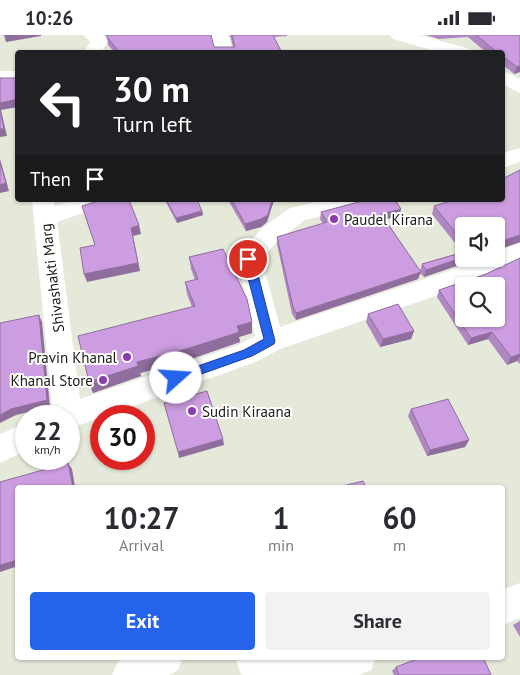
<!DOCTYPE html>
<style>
:root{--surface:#fff;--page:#f2f2f3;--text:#2b2b33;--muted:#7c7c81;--accent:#2563eb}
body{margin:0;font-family:"PT Sans",sans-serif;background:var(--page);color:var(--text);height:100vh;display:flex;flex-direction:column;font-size:19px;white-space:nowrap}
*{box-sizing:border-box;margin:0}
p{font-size:16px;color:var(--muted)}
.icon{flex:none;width:28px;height:28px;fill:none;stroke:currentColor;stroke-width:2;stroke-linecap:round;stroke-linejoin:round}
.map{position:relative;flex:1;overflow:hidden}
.side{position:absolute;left:15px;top:450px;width:490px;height:175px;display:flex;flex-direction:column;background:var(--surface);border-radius:5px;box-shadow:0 1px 4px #0004}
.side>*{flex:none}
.banner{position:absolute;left:15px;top:15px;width:490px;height:152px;border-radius:5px;box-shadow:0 1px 4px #0004;background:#202124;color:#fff;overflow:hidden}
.tools{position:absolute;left:455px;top:182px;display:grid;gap:10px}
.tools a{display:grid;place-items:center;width:50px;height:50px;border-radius:5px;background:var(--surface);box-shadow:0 1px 4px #0004;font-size:25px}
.speed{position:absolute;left:15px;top:370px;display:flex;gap:10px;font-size:25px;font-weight:700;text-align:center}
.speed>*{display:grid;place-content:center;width:65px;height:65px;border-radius:50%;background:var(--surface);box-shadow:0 1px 4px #0004;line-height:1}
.speed small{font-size:12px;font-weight:400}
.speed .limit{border:8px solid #d22;background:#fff;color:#111}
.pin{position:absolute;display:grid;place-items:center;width:42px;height:42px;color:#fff;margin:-21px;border:2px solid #fff;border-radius:50%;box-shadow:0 1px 5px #0007}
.me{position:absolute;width:55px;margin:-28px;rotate:71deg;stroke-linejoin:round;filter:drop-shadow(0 0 4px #0008)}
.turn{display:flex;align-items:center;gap:18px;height:105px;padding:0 15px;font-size:22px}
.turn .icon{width:65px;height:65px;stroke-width:2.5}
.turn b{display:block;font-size:35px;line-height:42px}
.then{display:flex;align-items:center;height:48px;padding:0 15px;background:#0003;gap:10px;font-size:19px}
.eta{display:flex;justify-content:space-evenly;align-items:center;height:85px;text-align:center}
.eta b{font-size:30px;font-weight:600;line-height:35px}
.button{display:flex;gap:10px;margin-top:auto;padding:10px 15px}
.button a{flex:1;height:58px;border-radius:5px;background:var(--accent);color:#fff;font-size:20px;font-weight:600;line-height:58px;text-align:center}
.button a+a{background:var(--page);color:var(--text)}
.status{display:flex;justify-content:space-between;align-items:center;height:35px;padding:0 25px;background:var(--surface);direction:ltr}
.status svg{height:14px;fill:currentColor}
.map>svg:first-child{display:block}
</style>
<div class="status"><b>10:26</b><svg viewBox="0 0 49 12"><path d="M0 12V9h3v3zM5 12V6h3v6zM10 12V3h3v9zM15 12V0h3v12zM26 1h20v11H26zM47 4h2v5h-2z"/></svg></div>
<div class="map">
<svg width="520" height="640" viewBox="0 0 520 640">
<rect width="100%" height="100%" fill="#e5e9d9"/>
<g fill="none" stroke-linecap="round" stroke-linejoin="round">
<g fill="#fff" fill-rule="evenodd">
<path d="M84 0H103L108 6 101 18H83L90 7Z"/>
<path d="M210 0H228L234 18H216Z"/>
<path d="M390 0H419L470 14 473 18H442L393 4Z"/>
<path d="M502 35 520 44V58L502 49Z"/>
<rect x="0" y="36" width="18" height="12"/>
<path d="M520 113V127L502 133V118Z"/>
<path d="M32 165H54L55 171 74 165H110L107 170 57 187 80 364 238 310 255 301 237 224 261 194 290 173 324 165H369L366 170 305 185 277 206 262 225 280 292 464 231 482 224H496V217L520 208V227L482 245 280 314 258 326 69 394V381H53Z"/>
<path d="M26 388V416L0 428V399Z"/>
<path d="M520 548V583L502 590V555Z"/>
<path d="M126 622H183L178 635 169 640H112L118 627Z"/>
<path d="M237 622H376L371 635 359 640H243L241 639 236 626Z"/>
</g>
</g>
<g fill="#af87c1">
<path d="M105 0H211L214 12H233L230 0H287V1L274 2 282 18H115L108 10 107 2Z"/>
<path d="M426 0H520V37L514 39 502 29V18H487L468 2 439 4Z"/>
<path d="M520 135V207L497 215 496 217V191H464V224H477L424 242 420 238 418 244 296 285 292 279 277 209V202L323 189 320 184 321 177 366 165H395L401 174 399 181 385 184 420 236 422 229 462 217 432 179 434 171 454 165H502V144Z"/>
<path d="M166 165H197L202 176 203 180 177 188 166 167Z"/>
<path d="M228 165H274L267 187 261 192 246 196Z"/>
<path d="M189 222 252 287V298L239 302 240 307 237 308 185 326 140 338 141 341 93 358 89 347 192 272 187 259 185 247 195 245 191 234Z"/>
<path d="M520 223V329L517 326 507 330 488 304 468 310 437 262 439 255 486 239Z"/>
<path d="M368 279 414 296 411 304 380 312 366 287Z"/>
<path d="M411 374 469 405 465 412 427 421 408 381Z"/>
<path d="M520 586V602L513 590Z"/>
<path d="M396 632 491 640H394L392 636Z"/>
</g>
<g fill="#8f6e9d">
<path d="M4 0H41V1L6 7Z"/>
<path d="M520 31V37L514 39 517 32Z"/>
<path d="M18 64V72L1 75 7 101 0 102V68Z"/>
<path d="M0 124 9 156 0 158Z"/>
<path d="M272 165H274L267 187 261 192 246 196 245 189Z"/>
<path d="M401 174 399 181 379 186 381 179Z"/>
<path d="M202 176 203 180 177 188 176 183Z"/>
<path d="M139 190 141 199 133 201 140 236 87 247 84 239 131 193Z"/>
<path d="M520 200V207L497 215 499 207Z"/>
<path d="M464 222V224H477L424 242 426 235Z"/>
<path d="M421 237 418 244 296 285V278Z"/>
<path d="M39 280 42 287 50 372 16 380 0 388V380Z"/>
<path d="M252 287V298L239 302 240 307 237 308 185 326 140 338 141 341 93 358 89 347 137 327 237 291Z"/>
<path d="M414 296 411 304 380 312 383 304Z"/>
<path d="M492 297 488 304 468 310 471 303Z"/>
<path d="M520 319V322L517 326 507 330 511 322Z"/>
<path d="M223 404 224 410 179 423 178 417Z"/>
<path d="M469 405 465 412 427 421 430 415Z"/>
<path d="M68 428 72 434 75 452H73Z"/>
<path d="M18 525V531L0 537V530Z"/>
</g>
<g fill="#cc9de0" stroke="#8f6e9d" fill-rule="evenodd">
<path d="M108 0H211L214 12H235L232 0H273L282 18H120L107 2Z"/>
<path d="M476 0H520V31L517 32 502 21V18H498Z"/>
<path d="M18 37V64L0 68V43H16Z"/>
<path d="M0 74 4 94H0Z"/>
<path d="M0 127 6 148 0 150Z"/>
<path d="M520 135V200L499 207 498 214H496V191H464V208L434 171 454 165H502V144Z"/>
<path d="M101 165H129L139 190 131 193 138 228 84 239 80 213 95 210 82 171Z"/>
<path d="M166 165H197L202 176 176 183Z"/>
<path d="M232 165H272L268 180 261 184 245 189Z"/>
<path d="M366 165H395L401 174 381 179 421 237 296 278 293 272 277 202 327 187 321 177Z"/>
<path d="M223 214 247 264 252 287 237 291 239 296 237 298 183 315 137 327 138 331 89 347 78 301 195 271 185 247 198 244 189 222Z"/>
<path d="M464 217V222L426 235 422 229Z"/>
<path d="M520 223V319L511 322 492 297 471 303 439 255 486 239ZM464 251H496V284H464Z"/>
<path d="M398 269 414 296 383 304 368 279Z"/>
<path d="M39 280 47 365 11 374 0 380V288Z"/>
<path d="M207 356 223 404 178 417 164 368Z"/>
<path d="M448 364 469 405 430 415 411 374Z"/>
<path d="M68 428 73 452H18V525L0 530V447Z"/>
<path d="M363 446 366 452H339Z"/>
<path d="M422 622H483L491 640H399L396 632Z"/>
</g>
<path fill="#2563eb" stroke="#184099" d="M248 221 254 224 275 306 274 309 252 321 176 348 172 347 170 343 172 340 244 315 264 304 243 224Z"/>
<g fill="#8d3cab" stroke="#fff" stroke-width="2">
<circle cx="334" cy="184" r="5"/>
<circle cx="127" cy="322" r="5"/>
<circle cx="103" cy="345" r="5"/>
<circle cx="192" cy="376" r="5"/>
</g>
<g text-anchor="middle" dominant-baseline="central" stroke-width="4" stroke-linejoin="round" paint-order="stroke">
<g font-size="15" fill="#1a1b15" stroke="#fff" text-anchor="start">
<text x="344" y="184">Paudel Kirana</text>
<text x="117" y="322" text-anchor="end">Pravin Khanal</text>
<text x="93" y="345" text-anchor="end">Khanal Store</text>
<text x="202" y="376">Sudin Kiraana</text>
</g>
<g font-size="15" fill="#1a1b15" stroke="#fff">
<text transform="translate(52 243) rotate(-97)">Shivashakti Marg</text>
</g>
</g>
</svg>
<div class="tools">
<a><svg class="icon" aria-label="sound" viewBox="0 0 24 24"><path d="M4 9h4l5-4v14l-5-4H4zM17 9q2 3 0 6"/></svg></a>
<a><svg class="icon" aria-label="search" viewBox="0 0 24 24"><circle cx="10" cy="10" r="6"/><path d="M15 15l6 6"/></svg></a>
</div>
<div class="speed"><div>22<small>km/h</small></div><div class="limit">30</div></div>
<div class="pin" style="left:248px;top:224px;background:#d93025"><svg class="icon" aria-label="arrive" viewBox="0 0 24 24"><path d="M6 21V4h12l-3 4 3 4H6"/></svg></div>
<svg class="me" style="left:176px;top:343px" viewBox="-20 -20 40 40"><circle r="19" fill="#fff"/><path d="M0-13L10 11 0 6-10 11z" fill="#2563eb"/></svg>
<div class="banner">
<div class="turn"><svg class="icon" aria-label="left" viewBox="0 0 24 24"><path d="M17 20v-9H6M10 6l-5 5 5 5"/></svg><div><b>30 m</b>Turn left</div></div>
<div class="then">Then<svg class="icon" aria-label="arrive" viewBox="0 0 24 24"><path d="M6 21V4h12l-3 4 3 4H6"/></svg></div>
</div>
<section class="side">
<div class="eta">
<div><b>10:27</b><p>Arrival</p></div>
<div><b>1</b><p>min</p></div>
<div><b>60</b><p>m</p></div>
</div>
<div class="button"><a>Exit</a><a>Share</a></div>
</section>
</div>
